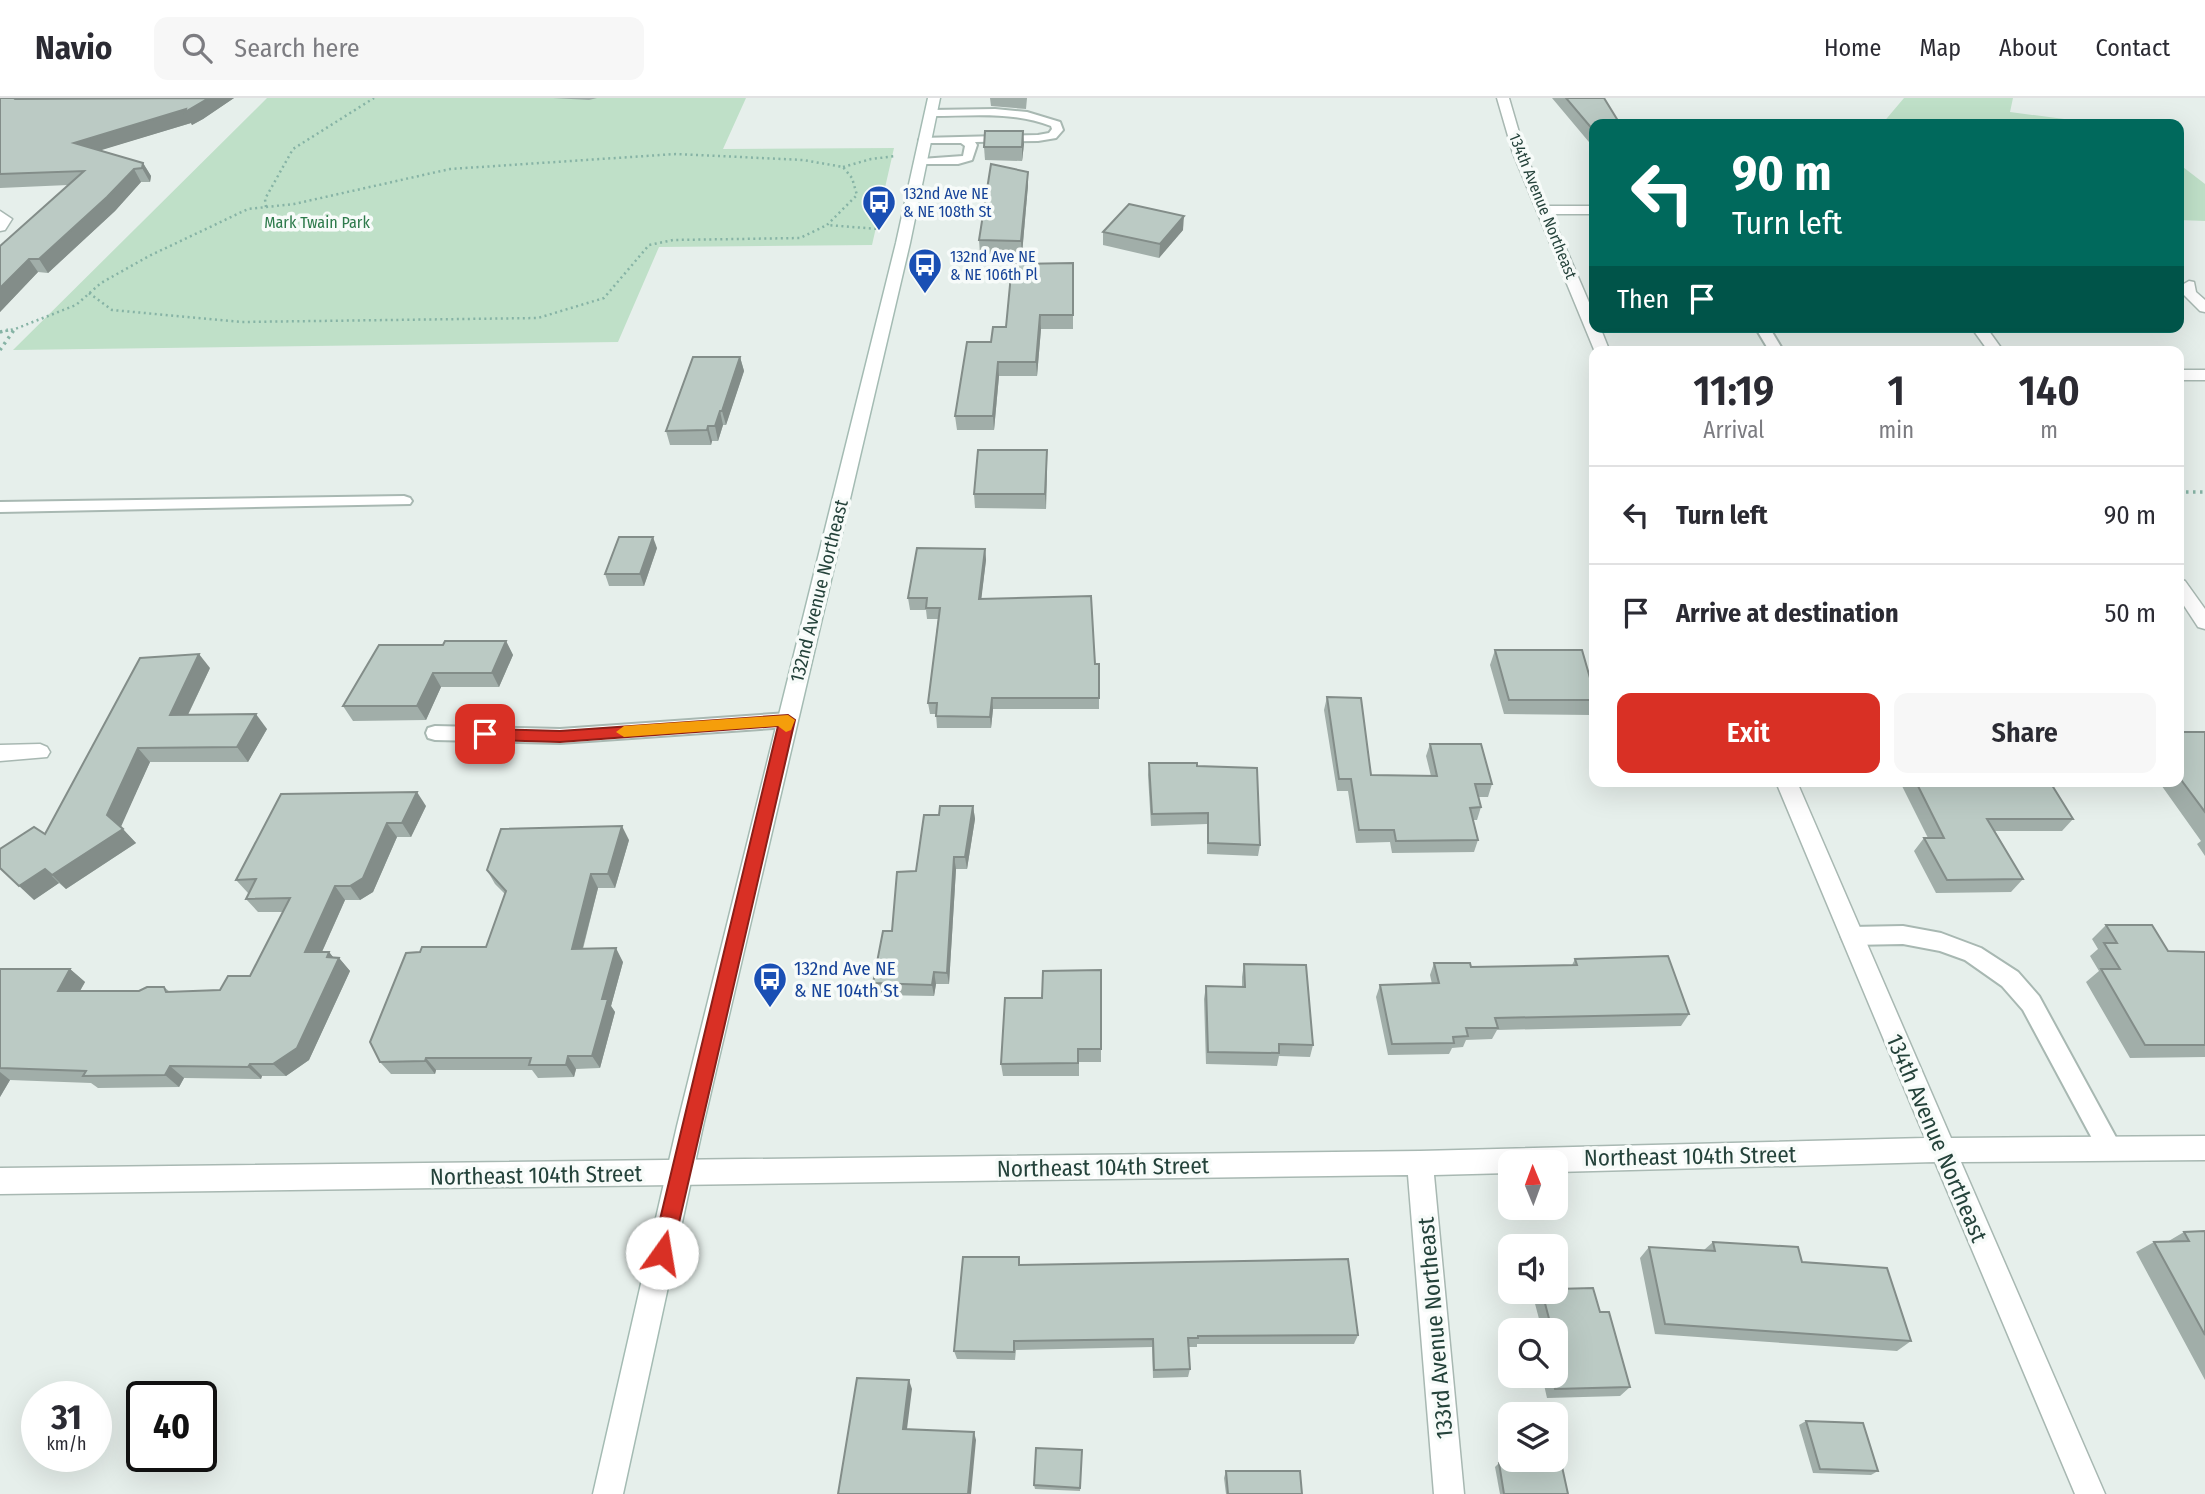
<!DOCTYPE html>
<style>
:root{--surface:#fff;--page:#f7f7f7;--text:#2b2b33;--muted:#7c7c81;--line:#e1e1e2;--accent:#d93025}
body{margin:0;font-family:"Fira Sans Condensed",sans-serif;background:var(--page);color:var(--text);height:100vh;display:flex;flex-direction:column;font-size:26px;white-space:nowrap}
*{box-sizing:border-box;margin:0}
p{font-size:23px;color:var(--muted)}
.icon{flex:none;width:38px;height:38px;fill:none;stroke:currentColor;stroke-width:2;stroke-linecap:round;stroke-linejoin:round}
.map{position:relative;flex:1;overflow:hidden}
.panel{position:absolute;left:1589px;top:248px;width:595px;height:441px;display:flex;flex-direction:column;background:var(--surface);border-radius:14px;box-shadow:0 7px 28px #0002}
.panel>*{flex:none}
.top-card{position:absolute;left:1589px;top:21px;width:595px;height:214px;border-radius:14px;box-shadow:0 7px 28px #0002;background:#00695c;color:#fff;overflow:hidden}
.needle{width:46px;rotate:359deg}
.controls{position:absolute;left:1498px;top:1052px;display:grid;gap:14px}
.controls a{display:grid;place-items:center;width:70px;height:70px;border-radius:14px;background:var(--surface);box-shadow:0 7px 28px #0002;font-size:35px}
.speed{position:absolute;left:21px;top:1283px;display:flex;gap:14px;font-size:35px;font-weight:700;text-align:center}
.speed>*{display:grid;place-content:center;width:91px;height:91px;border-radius:50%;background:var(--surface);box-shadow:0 7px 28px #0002;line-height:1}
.speed small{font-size:18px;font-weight:400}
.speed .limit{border:4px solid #111;border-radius:10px;background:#fff;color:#111}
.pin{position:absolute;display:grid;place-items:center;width:60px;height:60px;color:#fff;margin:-30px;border-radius:14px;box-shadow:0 4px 10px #0006}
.me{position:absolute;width:77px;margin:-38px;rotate:13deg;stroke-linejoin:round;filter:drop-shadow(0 0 5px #0008)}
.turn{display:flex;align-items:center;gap:24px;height:147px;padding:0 28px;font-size:32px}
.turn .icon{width:91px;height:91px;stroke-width:2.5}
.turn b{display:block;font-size:49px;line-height:60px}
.then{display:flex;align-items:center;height:66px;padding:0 28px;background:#0003;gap:14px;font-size:26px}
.eta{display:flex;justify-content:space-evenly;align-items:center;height:119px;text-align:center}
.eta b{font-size:42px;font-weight:600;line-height:49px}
.action{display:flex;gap:14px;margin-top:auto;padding:14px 28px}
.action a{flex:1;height:80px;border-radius:14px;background:var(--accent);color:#fff;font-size:28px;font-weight:600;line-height:80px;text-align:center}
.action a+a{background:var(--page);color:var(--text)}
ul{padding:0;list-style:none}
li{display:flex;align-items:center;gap:21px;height:98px;padding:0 28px;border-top:2px solid var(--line)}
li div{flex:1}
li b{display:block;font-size:26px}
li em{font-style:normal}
header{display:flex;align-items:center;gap:42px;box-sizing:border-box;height:98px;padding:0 35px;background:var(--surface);border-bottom:2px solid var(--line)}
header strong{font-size:33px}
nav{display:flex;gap:38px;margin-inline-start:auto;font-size:24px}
.search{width:490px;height:63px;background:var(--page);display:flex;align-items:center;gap:18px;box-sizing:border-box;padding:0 24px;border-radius:14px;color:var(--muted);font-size:26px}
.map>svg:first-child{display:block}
</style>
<header>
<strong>Navio</strong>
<div class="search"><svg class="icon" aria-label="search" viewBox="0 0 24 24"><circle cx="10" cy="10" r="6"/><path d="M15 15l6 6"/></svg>Search here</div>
<nav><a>Home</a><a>Map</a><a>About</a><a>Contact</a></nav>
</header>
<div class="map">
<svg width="2205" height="1396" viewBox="0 0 2205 1396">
<rect width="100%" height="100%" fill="#e6efeb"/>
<g fill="#bfe0c8">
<path d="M267 0H746L723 51 894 50 872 147 659 149 618 244 13 252Z"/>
<path d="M1904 0H2013L2010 14 2102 26H1882Z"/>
<path d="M2179 66 2205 86V123L2179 122Z"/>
</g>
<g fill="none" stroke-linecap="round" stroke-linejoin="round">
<g stroke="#a8b8b2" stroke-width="4">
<g id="lane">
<path d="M995 11 1027 14 1060 24 1063 32 1056 40 1038 43 975 44 977 47 972 62 958 66H917L915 64 921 61 963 58 965 48 961 45H925L919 42 921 40 1038 37 1049 35 1052 31 1051 28C1013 13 971 18 931 18L926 15 931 12Z"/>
<path d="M1755 229H1769L1784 254H1770Z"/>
<path d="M404 398 410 400 412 403 410 406 0 414V404Z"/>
<path d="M788 615 794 617 797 622 794 627 788 629 560 645 435 642 428 640 426 635 428 630 435 628 560 631Z"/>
<path d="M1903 828 1941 835 1981 850 2018 874 2039 898 2118 1043 2122 1051 2118 1059 2110 1062 2102 1059 2023 912 2002 888 1965 862 1940 853 1903 846 1851 847 1844 844 1841 838 1844 832 1851 829Z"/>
</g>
</g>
<g stroke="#a8b8b2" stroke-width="3">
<g id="street">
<path d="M116 0H138C133 5 121 5 116 0Z"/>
<path d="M1497 0H1509L1525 55 1548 108H1594V116H1551L1594 216V229H1600L1610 254H1595L1513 55Z"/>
<path d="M0 113 12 121 5 132 0 133Z"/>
<path d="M2189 183 2194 184 2196 194 2205 202V214L2200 213 2182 195V187Z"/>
<path d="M1971 229H1986L2004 254H1989Z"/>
<rect x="2179" y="272" width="26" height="10"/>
<path d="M2179 481 2185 483 2205 511V531L2198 529 2179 500Z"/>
<path d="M40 646 47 649 50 654 47 659 0 663V647Z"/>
<path d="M1776 684H1797L1951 1040 2205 1038V1062L1961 1064 2105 1396H2075L1935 1064 1556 1074V1064H1510V1075L1434 1077 1464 1396H1434L1408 1077 0 1096V1070L1420 1053 1925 1040Z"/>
</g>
</g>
<g stroke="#a4bbb3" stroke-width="3">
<path id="secondary" d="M928 0H940L910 145 703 1028 623 1396H593L677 1028 896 145Z"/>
</g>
<g stroke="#86b3a5" stroke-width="2.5" stroke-dasharray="2 3.5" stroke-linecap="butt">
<path d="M843 69 871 61 896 58"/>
<path d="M266 109 265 101 293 51 374 0"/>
<path d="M89 195 112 212 242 224 538 220 604 200 649 147 673 142 800 140 827 127"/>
<path d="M0 234 15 231 76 207 101 185 149 158 248 111 294 106 450 71 676 56 803 62 843 69 852 80 857 97 827 127 878 131"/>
<path d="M12 234 14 232"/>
</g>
<g stroke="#86b3a5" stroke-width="3.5" stroke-dasharray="2.5 4.5" stroke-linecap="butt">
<path d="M0 234 8 232"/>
<path d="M0 252 14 232"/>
<path d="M2179 394H2205"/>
</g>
<use href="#lane" fill="#fff" fill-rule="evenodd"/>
<use href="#street" fill="#fff" fill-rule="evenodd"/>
<use href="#secondary" fill="#fff" fill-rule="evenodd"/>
</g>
<g fill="#a1aea9">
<path d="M0 0 33 1 234 0 203 21 192 27 191 25 100 52 143 65 151 78 150 84H141L115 113 48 175 38 174 0 214V148L68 87 0 90Z"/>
<path d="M553 0H597L589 2Z"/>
<path d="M990 0H1027L1026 11 991 8Z"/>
<path d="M1552 0H1604L1594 26V50Z"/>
<path d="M1024 46 1022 63 985 62 984 49Z"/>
<path d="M1028 74V87L1022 156H980L979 142Z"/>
<path d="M1183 132 1159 160 1103 147V134Z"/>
<path d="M1073 165V231H1041L1037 278H999L994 332H957L955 318 991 244Z"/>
<path d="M740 259 744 273 726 327H723L718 343H712L711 347H670L666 333Z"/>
<path d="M1047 352 1046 411 975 410 974 396Z"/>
<path d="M657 450 644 488H609L605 476Z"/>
<path d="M985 451 986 462 981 501 1095 566H1099V611H993L991 630H937L936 616H930L928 605 938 521H927L926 512H910L908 500Z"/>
<path d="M506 543 513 557 499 589H441L426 622 353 623 343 608 443 547Z"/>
<path d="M1495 552 1594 602V609L1591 617 1504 616 1490 567Z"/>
<path d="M210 570 188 617 267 631 248 664H150L120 729 136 745 66 791 59 785 34 802 45 736Z"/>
<path d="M1327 599 1371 677 1431 678 1426 658 1430 646 1492 686 1488 699H1478L1481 709 1477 722H1473L1478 742 1474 754 1392 755 1390 744 1356 745 1348 693H1337L1324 612Z"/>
<path d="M2179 634H2205V758L2197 746 2201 743 2159 684H2179Z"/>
<path d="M1149 665 1197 668 1260 747 1258 758 1207 756V726L1151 728 1148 677Z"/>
<path d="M1905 684H2050L2073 721 2062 733H1995L2023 781 2011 794 1936 795 1914 753 1924 740H1928L1902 688Z"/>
<path d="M426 708 411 739H397L373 794 360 802H345L322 854H329L333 859 339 860 350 873 309 962 286 978H262L261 981 184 980 179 989 98 990 91 985 10 982 0 999V871H70L85 884 80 893H139L164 889 170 894 220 892 250 878 283 814H258L246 801 249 795H248L236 782Z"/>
<path d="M973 708 975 721 967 771H956L949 886H936L934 898 876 897 873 885 892 833 916 773Z"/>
<path d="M629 742 615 790H598L583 851 623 864 611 908 615 914 600 970 576 971 574 979 538 980 532 972H436L435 976H391L380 964 420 854 486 849 505 796 495 786 487 772Z"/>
<path d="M2106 827 2168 853 2205 854V959L2130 960 2086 884 2099 873 2090 858 2098 851 2092 841Z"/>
<path d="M1575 861 1689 916 1681 928 1497 932 1492 941 1466 942 1463 949 1452 950 1449 956 1388 957 1376 899 1380 887 1432 886 1430 877 1434 865 1471 869 1572 867Z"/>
<path d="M1244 866 1313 947 1310 959 1279 958 1277 968 1206 966 1204 901 1206 888 1242 889V879Z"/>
<path d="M1101 872V964H1079V978H1003L1001 966 1042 900Z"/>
<path d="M2205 1133V1282L2136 1154 2154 1144H2167L2184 1134Z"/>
<path d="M1713 1144 1802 1164 1911 1243 1897 1253 1655 1236 1640 1160 1649 1149 1704 1152Z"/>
<path d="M1020 1167 1358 1237 1354 1246H1197V1249H1188L1190 1271 1188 1279 1153 1280 1152 1249 1016 1252 1015 1262 957 1261 954 1253Z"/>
<path d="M1541 1194H1556L1600 1214 1630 1289 1620 1298 1547 1300 1542 1278H1556V1232H1542L1534 1202Z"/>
<path d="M1806 1323 1878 1373 1871 1377 1813 1375 1799 1327Z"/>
<path d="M1082 1352 1080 1393 1035 1391 1034 1387Z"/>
<path d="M1499 1365 1568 1396H1500L1495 1369Z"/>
<path d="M1226 1373 1302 1396H1226L1224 1380Z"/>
</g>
<g fill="#838d89">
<path d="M209 0H234L203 21 192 27 191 25 82 58 74 45Z"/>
<path d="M1023 33 1024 46 1022 63V49Z"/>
<path d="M143 65 151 78 150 84 142 70Z"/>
<path d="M134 71 141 84 115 113 48 175 39 161Z"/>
<path d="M1028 74V87L1022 156 1021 143Z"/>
<path d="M1184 118 1183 132 1159 160 1160 146Z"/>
<path d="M29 161 38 174 0 214V190Z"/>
<path d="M1040 217 1041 231 1037 278 1036 264Z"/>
<path d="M740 259 744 273 726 327 722 313Z"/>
<path d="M998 264 999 278 994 332 993 318Z"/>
<path d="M720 313 723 327 718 343 715 328Z"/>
<path d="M708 328 712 343 711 347 707 332Z"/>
<path d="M1047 352V366L1046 411 1045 396Z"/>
<path d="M653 439 657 450 644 488 640 476Z"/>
<path d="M985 451 986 462 980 512 979 501Z"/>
<path d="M506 543 513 557 499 589 492 575Z"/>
<path d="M199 556 210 570 181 631 170 617Z"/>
<path d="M433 575 441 589 426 622 417 608Z"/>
<path d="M992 600 993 611 991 630 990 619Z"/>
<path d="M256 616 267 631 248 664 237 649Z"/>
<path d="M138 650 150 664 120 731 107 717Z"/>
<path d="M417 694 426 708 411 739 402 725Z"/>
<path d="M973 708 975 721 967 771 965 759Z"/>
<path d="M387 725 397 739 373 794 360 802 350 788Z"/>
<path d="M622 728 629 742 615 790 608 776Z"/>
<path d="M123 731 136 745 66 791 52 777Z"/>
<path d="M954 759 956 771 949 886 947 875Z"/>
<path d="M45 771 59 785 34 802 19 788Z"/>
<path d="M591 776 598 790 579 864 572 851Z"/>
<path d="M335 788 345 802 316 867 305 854Z"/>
<path d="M616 850 623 864 611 908 615 914 600 970 592 958 602 901Z"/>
<path d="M329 854 337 864 339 860 350 873 309 962 286 978 273 966Z"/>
<path d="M70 871 85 884 73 905 58 893Z"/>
<path d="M934 874 936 886 934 898 932 887Z"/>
<path d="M568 958 576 971 574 979 566 967Z"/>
<path d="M426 960 436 972 435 976 425 963Z"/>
<path d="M250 966 262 978 261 981 248 969Z"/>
<path d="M170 968 184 980 179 989 165 977Z"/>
<path d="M0 974 10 982 0 999Z"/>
<path d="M909 1282 912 1291 906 1339 903 1331Z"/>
<path d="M974 1334 976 1342 971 1396H968Z"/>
</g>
<g fill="#bbcac4" stroke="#838d89" stroke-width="2">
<path d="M0 0H17L16 1 209 0 185 14 186 11 74 45 143 65 142 70 134 71 107 99 39 161H29L0 190V148L84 73 0 76Z"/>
<path d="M1566 0H1604L1620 26H1594V33Z"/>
<path d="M985 33H1023L1022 49H984Z"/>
<path d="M991 66 1028 74 1021 143 979 142Z"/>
<path d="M1129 106 1184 118 1160 146 1103 134Z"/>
<path d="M1073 165V217H1040L1036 264H998L993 318H955L967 244H991L993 229H1006L1012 166Z"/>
<path d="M693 259H740L722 313H720L715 328H708L707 332 666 333Z"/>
<path d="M978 352H1047L1045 396H974Z"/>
<path d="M619 439H653L640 476H605Z"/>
<path d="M917 450 985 451 979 501 1091 498 1095 566H1099V600H992L990 619 936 618 937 605H928L940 510H926L927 500H908Z"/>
<path d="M445 543H506L492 575H433L417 608H343L379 547H443Z"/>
<path d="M1495 552H1582L1594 594V602H1509Z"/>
<path d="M199 556 170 617 256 616 237 649 138 650 107 717 123 731 52 777 45 771 19 788 0 770V751L34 729 45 736 140 560Z"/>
<path d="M1327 599 1361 600 1371 677 1437 678 1430 646H1481L1492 686H1475L1481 709 1470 710 1478 742 1396 743 1394 732H1359L1351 681H1339Z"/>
<path d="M2179 634H2205V714L2179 679Z"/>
<path d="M1149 665H1197V668L1257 670 1260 747 1208 745V715L1152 716Z"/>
<path d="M1916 684H2050L2073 721H1987L2023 781 1947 782 1924 740H1944Z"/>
<path d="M417 694 402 725H387L363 780 350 788H335L305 854H329L327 859 339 860 297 950 273 966H250L248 969 170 968 165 977 83 978 86 973 0 970V871H70L58 893H139L147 889H164L166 894 220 892 228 878H250L290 800 246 801 256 781 236 782 281 696Z"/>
<path d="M940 708H973L965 759H954L947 875 934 874 932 887 873 885 883 833H892L897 774 916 773 924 717H939Z"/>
<path d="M622 728 608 776H591L572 851 616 850 602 901H608L592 958H568L566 967H529L531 960H426L425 963 380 964 370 944 406 855 420 854 422 849H486L506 793 487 772 501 731Z"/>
<path d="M2106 827H2152L2168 853 2205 854V947H2145L2101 871H2120L2104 845H2117Z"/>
<path d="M1668 858 1689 916 1495 920 1498 930H1466L1468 938 1453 939 1454 945 1392 946 1380 887 1439 885 1434 865H1470L1471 869 1577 867 1575 861Z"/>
<path d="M1244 866 1306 867 1313 947 1279 946V955L1208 954 1206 888 1245 889Z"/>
<path d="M1101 872V951H1078V965L1001 966 1005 900H1042L1043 873Z"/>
<path d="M2205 1133V1237L2154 1144 2189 1143 2184 1134Z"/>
<path d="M1713 1144 1798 1149 1802 1164 1887 1170 1911 1243 1665 1226 1649 1149 1715 1153Z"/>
<path d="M963 1159H1019V1167L1348 1161 1358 1237 1198 1238V1240H1188L1190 1271 1154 1272 1153 1241 1014 1243V1254L954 1253Z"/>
<path d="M1593 1190 1600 1214H1609L1630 1289 1555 1291 1552 1278H1556V1232H1552L1542 1194H1556V1191Z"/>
<path d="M857 1280 909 1282 903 1331 974 1334 968 1396H838Z"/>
<path d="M1806 1323 1863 1325 1878 1373 1820 1371Z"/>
<path d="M1036 1350 1082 1352 1080 1390 1034 1387Z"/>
<path d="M1561 1364 1568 1396H1504L1499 1365Z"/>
<path d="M1226 1373H1300L1302 1396H1228Z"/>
</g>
<path fill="#d93025" stroke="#8d1f18" stroke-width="2" d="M788 617 795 622 672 1155 669 1162 662 1165 655 1162 652 1155 778 628 560 644 485 642 477 636 485 631 560 633Z"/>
<path fill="#f59e0b" d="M788 617 795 622 791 632 786 634 778 628 624 639 616 634 624 628Z"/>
<defs>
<g id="bus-pin" transform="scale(1.75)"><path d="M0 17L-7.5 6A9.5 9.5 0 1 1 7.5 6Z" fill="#1a4fb4" stroke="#f7fbf9"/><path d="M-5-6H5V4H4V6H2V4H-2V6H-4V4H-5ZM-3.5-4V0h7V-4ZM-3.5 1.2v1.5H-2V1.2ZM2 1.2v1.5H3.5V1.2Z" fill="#fff"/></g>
</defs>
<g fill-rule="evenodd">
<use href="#bus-pin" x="879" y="104"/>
<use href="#bus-pin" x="925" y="167"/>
<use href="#bus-pin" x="770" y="881"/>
</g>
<g text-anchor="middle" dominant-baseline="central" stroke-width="7" stroke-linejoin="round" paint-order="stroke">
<g font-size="16" fill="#164399" stroke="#f7fbf9" text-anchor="start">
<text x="903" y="95">132nd Ave NE<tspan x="903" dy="18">&amp; NE 108th St</tspan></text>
<text x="950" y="158">132nd Ave NE<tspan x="950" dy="18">&amp; NE 106th Pl</tspan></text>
</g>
<g font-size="16" fill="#24423a" stroke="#f7fbf9">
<text transform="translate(1543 108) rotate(68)">134th Avenue Northeast</text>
</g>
<g font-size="16" fill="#2d7a4b" stroke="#f7fbf9">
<text x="317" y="124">Mark Twain Park</text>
</g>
<g font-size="19" fill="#24423a" stroke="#f7fbf9">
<text transform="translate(819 493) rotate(-76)">132nd Avenue Northeast</text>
</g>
<g font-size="19" fill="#164399" stroke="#f7fbf9" text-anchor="start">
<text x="794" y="870">132nd Ave NE<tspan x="794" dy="22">&amp; NE 104th St</tspan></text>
</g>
<g font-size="23" fill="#24423a" stroke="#f7fbf9">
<text transform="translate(1937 1040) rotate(67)">134th Avenue Northeast</text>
<text transform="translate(1690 1058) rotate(-1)">Northeast 104th Street</text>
<text transform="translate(1103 1069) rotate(-1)">Northeast 104th Street</text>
<text transform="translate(536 1077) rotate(-1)">Northeast 104th Street</text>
<text transform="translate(1435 1230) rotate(-95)">133rd Avenue Northeast</text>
</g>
</g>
</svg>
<div class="controls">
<a><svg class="needle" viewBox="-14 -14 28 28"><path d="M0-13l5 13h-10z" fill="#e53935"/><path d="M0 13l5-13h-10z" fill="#7c7c81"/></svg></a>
<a><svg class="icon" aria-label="sound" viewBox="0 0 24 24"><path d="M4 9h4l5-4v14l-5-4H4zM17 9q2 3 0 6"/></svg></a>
<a><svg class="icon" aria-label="search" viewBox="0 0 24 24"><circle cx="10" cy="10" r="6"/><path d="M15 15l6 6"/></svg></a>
<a><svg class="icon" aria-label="layers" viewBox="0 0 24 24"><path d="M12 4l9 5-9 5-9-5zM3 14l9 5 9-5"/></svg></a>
</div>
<div class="speed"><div>31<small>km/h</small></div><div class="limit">40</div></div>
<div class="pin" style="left:485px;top:636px;background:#d93025"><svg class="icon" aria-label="arrive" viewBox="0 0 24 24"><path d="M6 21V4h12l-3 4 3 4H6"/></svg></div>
<svg class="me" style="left:662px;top:1155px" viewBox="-20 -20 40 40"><circle r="19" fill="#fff"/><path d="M0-13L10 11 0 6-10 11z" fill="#d93025"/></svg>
<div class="top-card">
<div class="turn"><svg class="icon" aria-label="left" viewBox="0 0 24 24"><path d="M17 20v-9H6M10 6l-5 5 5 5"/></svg><div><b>90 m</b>Turn left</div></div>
<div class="then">Then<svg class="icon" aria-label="arrive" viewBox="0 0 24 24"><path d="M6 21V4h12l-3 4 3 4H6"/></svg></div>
</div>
<section class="panel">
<div class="eta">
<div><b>11:19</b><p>Arrival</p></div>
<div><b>1</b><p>min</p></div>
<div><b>140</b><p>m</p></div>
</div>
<ul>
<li><svg class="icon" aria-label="left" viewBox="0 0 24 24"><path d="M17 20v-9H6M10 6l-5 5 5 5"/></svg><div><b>Turn left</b></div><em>90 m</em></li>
<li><svg class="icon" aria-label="arrive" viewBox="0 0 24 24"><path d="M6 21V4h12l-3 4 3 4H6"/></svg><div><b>Arrive at destination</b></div><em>50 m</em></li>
</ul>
<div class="action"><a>Exit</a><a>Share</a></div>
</section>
</div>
